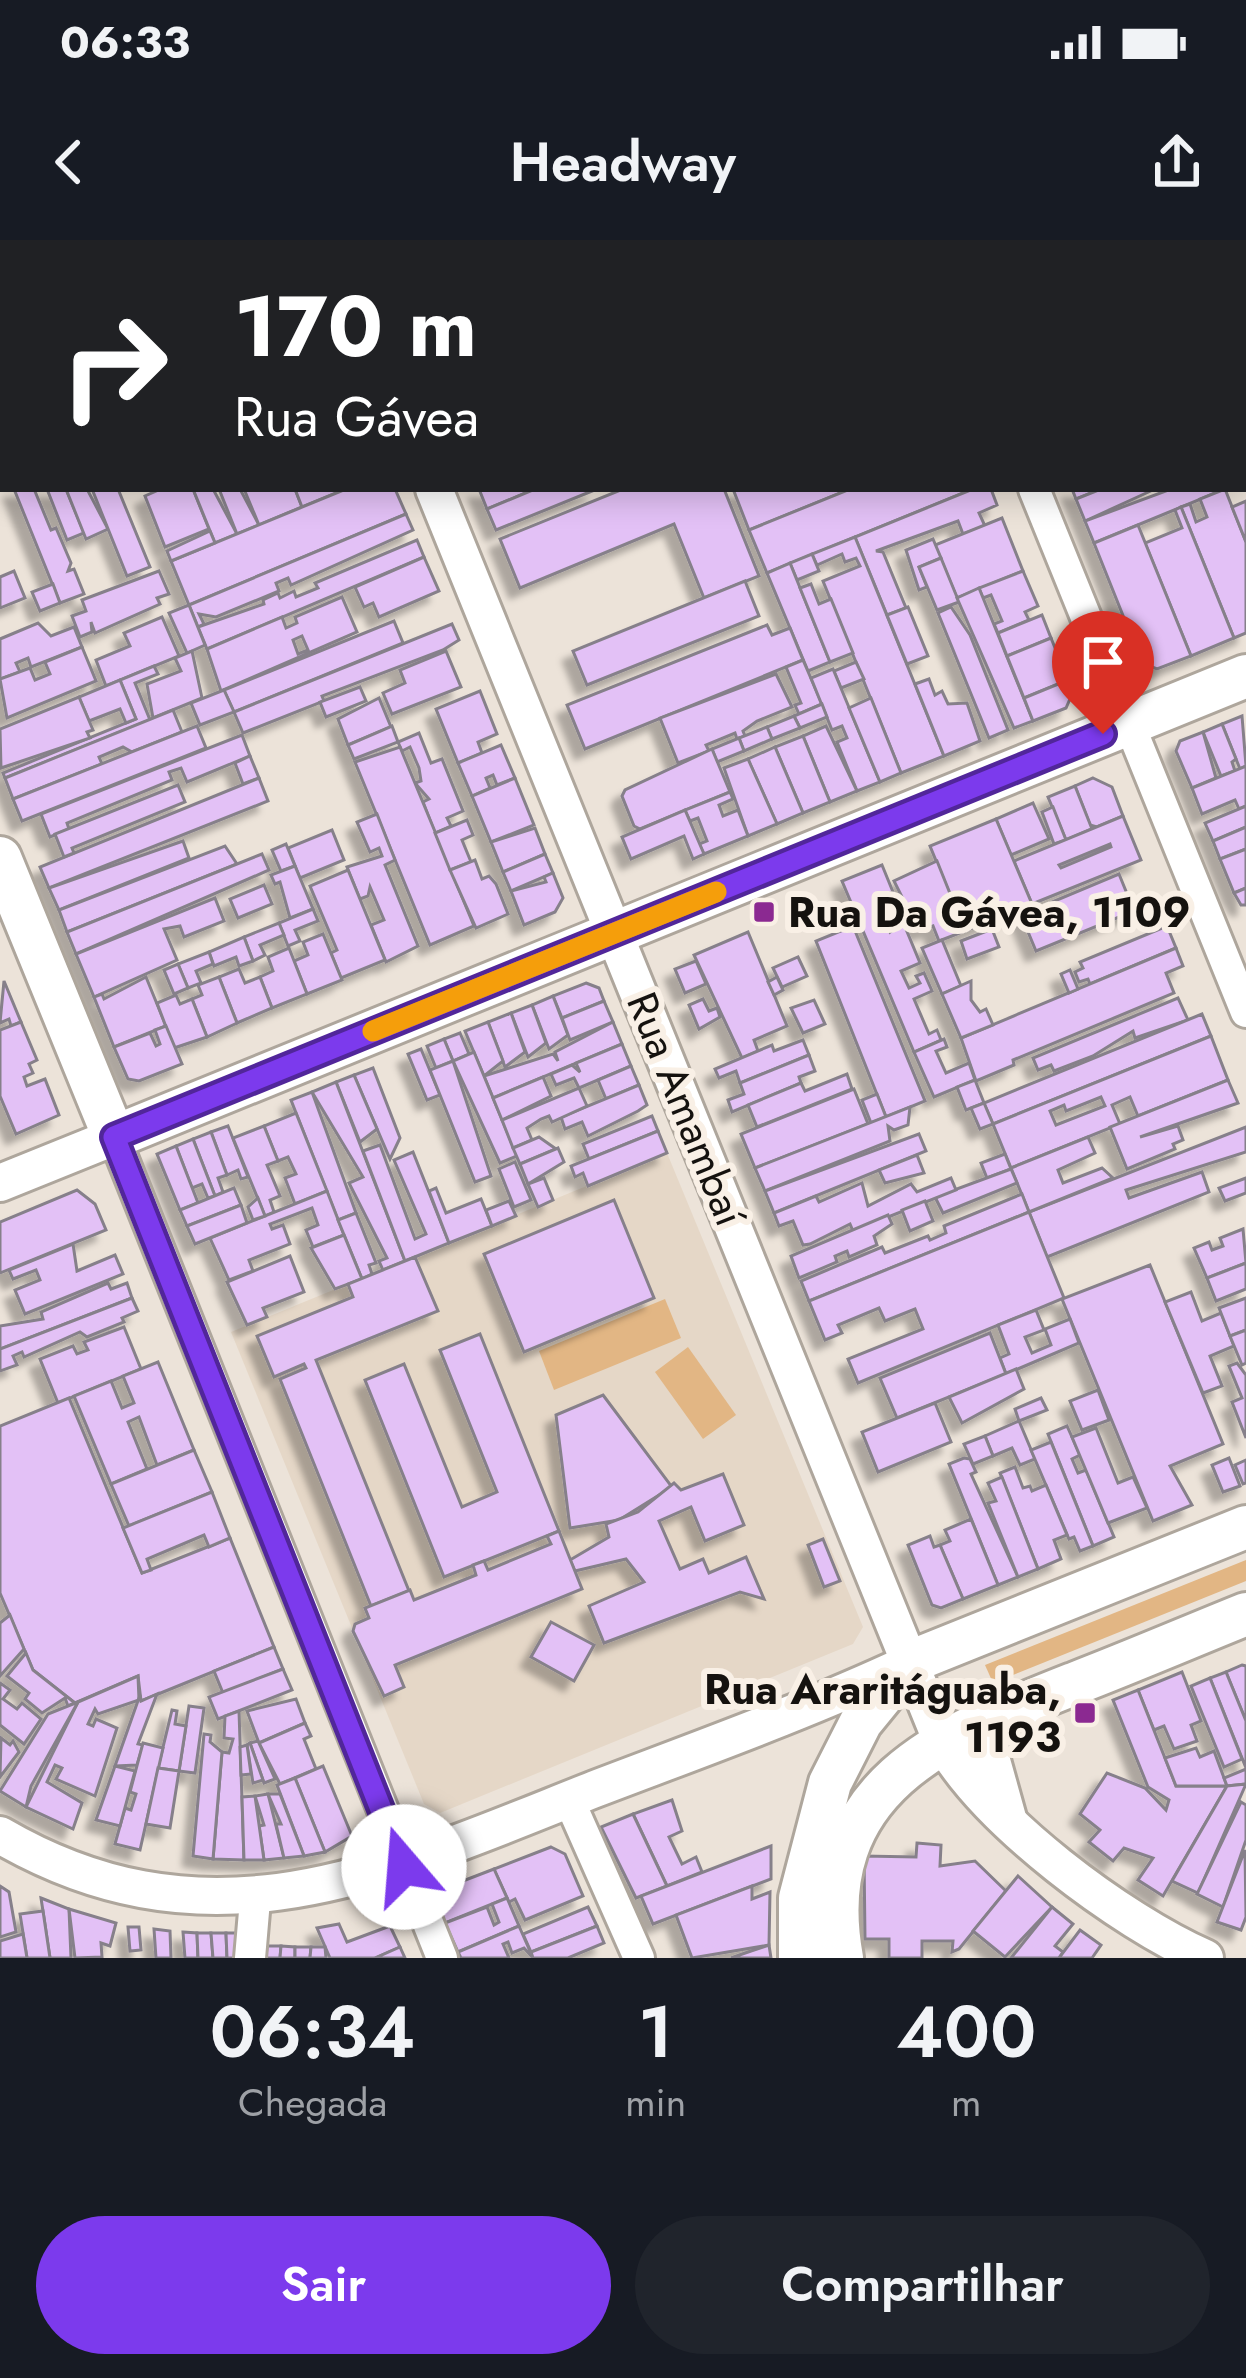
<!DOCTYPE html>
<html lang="pt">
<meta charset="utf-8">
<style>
:root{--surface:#171b24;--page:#20242c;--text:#f1f3f6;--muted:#9ea1a6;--accent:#7c3aed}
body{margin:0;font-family:Jost,sans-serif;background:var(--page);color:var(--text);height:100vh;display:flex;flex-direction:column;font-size:45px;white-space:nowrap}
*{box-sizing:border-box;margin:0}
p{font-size:39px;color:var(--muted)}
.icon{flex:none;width:66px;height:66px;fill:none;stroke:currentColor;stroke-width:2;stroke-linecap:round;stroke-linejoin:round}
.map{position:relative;height:1718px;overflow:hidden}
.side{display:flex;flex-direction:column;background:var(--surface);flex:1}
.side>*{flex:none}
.top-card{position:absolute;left:0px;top:0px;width:1248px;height:252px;box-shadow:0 6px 30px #0003;background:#202124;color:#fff;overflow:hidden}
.pin{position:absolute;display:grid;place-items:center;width:102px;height:102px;color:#fff;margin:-123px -51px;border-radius:50% 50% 50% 0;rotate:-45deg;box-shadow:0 0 12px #0007}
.pin .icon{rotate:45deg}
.me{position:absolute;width:132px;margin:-66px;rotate:342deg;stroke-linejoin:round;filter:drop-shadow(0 0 9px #0008)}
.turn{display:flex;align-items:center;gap:42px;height:252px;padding:0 36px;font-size:54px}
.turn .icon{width:156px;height:156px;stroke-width:2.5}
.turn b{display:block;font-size:84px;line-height:102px}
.eta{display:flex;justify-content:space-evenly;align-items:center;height:204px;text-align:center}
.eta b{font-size:72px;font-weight:600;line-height:84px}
.primary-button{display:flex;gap:24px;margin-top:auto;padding:24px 36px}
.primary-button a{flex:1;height:138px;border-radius:72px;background:var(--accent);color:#fff;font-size:48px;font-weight:600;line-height:138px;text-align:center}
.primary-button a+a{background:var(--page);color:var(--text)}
.status{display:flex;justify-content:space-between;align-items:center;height:84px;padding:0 60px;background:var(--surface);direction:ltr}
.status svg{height:33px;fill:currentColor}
header{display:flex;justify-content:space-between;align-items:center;height:156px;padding:0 36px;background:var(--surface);font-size:54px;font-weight:600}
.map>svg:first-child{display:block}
</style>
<div class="status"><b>06:33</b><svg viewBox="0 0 49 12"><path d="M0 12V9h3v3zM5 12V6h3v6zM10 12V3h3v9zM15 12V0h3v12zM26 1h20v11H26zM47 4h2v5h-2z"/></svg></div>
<header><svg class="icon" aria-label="back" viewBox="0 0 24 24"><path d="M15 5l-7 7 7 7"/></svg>Headway<svg class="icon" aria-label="share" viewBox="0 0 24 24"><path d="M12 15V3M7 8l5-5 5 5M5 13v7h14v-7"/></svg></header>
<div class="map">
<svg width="1246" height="1718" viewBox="0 0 1246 1718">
<defs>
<filter id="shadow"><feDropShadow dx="-10" dy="10" stdDeviation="3" flood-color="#0004"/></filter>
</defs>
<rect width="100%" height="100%" fill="#ece3d9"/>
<path fill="#e5d7c7" d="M667 913 863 1387 853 1404 440 1573 424 1564 231 1092Z"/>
<g fill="#e2b684">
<path d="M665 1059 681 1098 554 1150 539 1111Z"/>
<path d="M688 1107 736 1175 703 1199 655 1132Z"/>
<path d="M1246 1320V1341L993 1443 985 1425Z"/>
</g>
<g fill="#e3c1f6" stroke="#86808a" stroke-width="3" fill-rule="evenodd" filter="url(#shadow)">
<path d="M481 0H541L542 3H482Z"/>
<path d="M541 0H634L636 3H542Z"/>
<path d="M684 0H787L788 3H686Z"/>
<path d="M787 0H838L839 3H788Z"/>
<path d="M971 0H1135L1136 3H972Z"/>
<path d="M0 154 3 156V222L0 215Z"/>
<path d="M14 249H34L51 290 56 288 71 323 68 331 74 329 84 354 60 363Z"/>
<path d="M47 249H66L84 293 67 300Z"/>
<path d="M66 249H87L108 289 86 299Z"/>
<path d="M92 249H118L150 327 127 336Z"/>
<path d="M161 249H193L209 289 165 307 145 256Z"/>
<path d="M193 249H213L237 294 215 303Z"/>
<path d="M219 249H240L259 285 237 294Z"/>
<path d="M244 249H295L302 267 259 285Z"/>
<path d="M295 249H346L302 267Z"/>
<path d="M346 249H395L406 274 189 365 171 321Z"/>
<path d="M479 249H535L487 269Z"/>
<path d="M535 249H597L496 290 487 269Z"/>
<path d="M623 249H724L759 336 704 358 674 284 520 348 500 299Z"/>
<path d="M733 249H848V250L749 290Z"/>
<path d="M973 249 767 333 749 290 850 249Z"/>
<path d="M973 249H991L997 265 979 273 985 286 963 294 958 281 876 311 883 312 906 368 887 375 855 297Z"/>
<path d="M1072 249H1101L1076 259Z"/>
<path d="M1101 249H1155L1085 281 1076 259Z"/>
<path d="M1171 249H1225L1094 303 1085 281Z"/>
<path d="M1225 249 1246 302V393L1234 398 1181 267 1190 264 1196 282 1207 277 1200 259Z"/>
<path d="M1246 261V302L1232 267Z"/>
<path d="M1181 267 1234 398 1191 416 1145 303 1182 288 1175 270Z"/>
<path d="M406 274 413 290 291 345 288 338 276 343 279 351 216 377 199 374 204 384 198 387 189 365Z"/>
<path d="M1002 278 1023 331 957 358 935 305Z"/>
<path d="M1138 285 1191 416 1157 429 1142 423 1094 303Z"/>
<path d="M210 291 215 303 171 321 167 311Z"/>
<path d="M855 297 944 516 901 533 823 341 860 326 856 318 845 322 842 314 817 325 812 314Z"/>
<path d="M933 299 941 318 919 327 927 347 919 350 906 310Z"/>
<path d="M417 300 424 317 207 409 198 387 264 364 263 360 278 353 280 358 294 351 296 357 318 348 315 343Z"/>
<path d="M812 314 819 331 797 340 790 323Z"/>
<path d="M424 317 439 351 379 377 373 363 364 367 355 347Z"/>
<path d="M941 318 959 362 937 370 919 327Z"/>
<path d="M790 323 830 422 808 431 767 333Z"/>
<path d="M14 331 25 358 0 368V337Z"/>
<path d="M159 331 169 354 157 358 160 364 95 393 91 382 92 392 80 397 72 376 86 371 82 360Z"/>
<path d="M1023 331 1038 366 1025 372 1029 380 998 393 994 384 1002 381 991 355 983 358 979 348Z"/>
<path d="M745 341 759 376 587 445 573 411Z"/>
<path d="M53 344 60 363 40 371 32 352Z"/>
<path d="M811 344 819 364 831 359 853 413 830 422 800 348Z"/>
<path d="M979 348 1033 481 1014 488 957 358Z"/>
<path d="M342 357 357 392 221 451 207 409 282 377 286 388 297 383 295 377ZM302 396 308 410 298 414 293 400Z"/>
<path d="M189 365 205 405 187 413 169 373Z"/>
<path d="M908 367 928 416 907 424 887 375Z"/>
<path d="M951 367 970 395 1008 490 989 498 938 373Z"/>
<path d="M1042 375 1051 398 1007 416 998 393Z"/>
<path d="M162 377 179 416 106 446 96 420 130 406 124 393Z"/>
<path d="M394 381 403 403 234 472 224 450Z"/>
<path d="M38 383 51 396 74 387 82 407 31 427 28 418 16 423 20 432 0 439V399Z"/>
<path d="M452 384 459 400 443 410 322 456 324 461 243 493 234 472Z"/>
<path d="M767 385 772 395 790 388 803 420 585 509 567 465Z"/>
<path d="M1051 398 1068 440 1024 458 1007 416Z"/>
<path d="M82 407 96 441 7 478 0 439 30 428 35 440 50 434 45 422Z"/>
<path d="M192 411 202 458 153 478 147 444 181 431 175 418Z"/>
<path d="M446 411 461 447 392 474 383 453 405 443 400 430Z"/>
<path d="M803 420 822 464 799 474 795 465 801 463 786 427Z"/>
<path d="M856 422 864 439 841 448 834 431Z"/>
<path d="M154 426 158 434 135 443 150 480 5 538 3 533 136 479 120 440Z"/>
<path d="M833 429 880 542 857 551 837 502 847 498 842 486 832 490 811 438Z"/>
<path d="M776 434 792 467 757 481 743 491 745 496 737 499 735 493 706 505 709 511 678 523 660 478Z"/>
<path d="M929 439 935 455 942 451 948 464 967 463 980 501 944 516 915 444Z"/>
<path d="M120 440 136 479 126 483 120 469 89 481 79 457Z"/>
<path d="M1068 440 1073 452 1066 468 1033 481 1024 458Z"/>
<path d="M360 447 366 461 326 477 320 462Z"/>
<path d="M224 450 234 472 200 485 191 463Z"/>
<path d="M480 451 497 494 478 502 482 513 458 523 436 469Z"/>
<path d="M79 457 93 490 87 492 90 498 1 528 0 489Z"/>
<path d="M379 458 391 487 348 505 338 479Z"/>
<path d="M871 458 901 533 880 542 849 468Z"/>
<path d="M822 464 827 477 800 488 794 476Z"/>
<path d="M173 470 182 492 132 512 123 507 99 517 102 524 13 559 5 538Z"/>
<path d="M794 476 800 488 772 499 767 487Z"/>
<path d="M1242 476 1246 526 1240 529 1222 484Z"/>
<path d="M1222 484 1236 519 1232 522 1235 531 1221 536 1203 492Z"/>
<path d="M197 486 206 508 22 581 13 559Z"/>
<path d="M392 486 398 502 354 519 348 505Z"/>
<path d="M826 486 857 551 830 562 803 496Z"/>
<path d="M767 487 772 499 744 511 739 498Z"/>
<path d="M1203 492 1216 538 1192 548 1176 511 1180 501Z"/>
<path d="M419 493 431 523 442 519 463 571 447 578 451 586 435 593 423 562 429 559 415 543 421 541 419 528 410 507 402 511 398 502Z"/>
<path d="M242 495 250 516 187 542 181 528 169 532 172 540 67 583 69 589 50 597 41 574Z"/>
<path d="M803 496 830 562 803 573 775 507Z"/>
<path d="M739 498 744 511 717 522 712 509Z"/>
<path d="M501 505 515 538 497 545 493 535 486 538 490 548 472 556 458 523Z"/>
<path d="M400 507 474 686 430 705 355 522Z"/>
<path d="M775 507 803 573 777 584 748 519Z"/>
<path d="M712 509 730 552 640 589 634 586 622 556 625 550Z"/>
<path d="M250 516 259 538 243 544 235 523Z"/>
<path d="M748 519 777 584 748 596 724 528Z"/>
<path d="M1246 526V566L1239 569 1235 560 1202 574 1192 548Z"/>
<path d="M259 538 268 561 49 648 40 627Z"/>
<path d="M515 538 534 585 491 602 472 556Z"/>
<path d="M1093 538 1112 547 1123 576 1097 587 1090 585 1075 546Z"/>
<path d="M178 545 185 562 72 608 74 613 64 617 55 594Z"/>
<path d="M1075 546 1092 589 1066 600 1048 557Z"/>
<path d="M730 552 733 559 719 565 723 576 738 570 748 596 704 614 699 604 707 601 698 578 690 581 685 570Z"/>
<path d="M1033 563 1049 599 1011 615 996 579Z"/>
<path d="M1246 566V587L1213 601 1205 583Z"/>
<path d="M1053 567 1066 600 1054 604 1042 572Z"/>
<path d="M685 570 704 614 693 619 684 596 631 619 622 597Z"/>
<path d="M377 574 395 620 385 625 418 706 386 722 371 685 384 680 370 647 368 656 360 659 347 627 382 616 379 608 370 612 357 582Z"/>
<path d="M1123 576 1141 620 1032 664 1014 621ZM1110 604 1111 607 1061 628 1059 625Z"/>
<path d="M996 579 1032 664 965 691 930 606Z"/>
<path d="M467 580 473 595 462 600 471 622 450 630 435 593Z"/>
<path d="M1246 587V609L1220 619 1213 601Z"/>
<path d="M535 588 545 614 503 632 491 602Z"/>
<path d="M332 590 344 620 300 638 288 608Z"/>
<path d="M183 601 189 618 59 670 49 648Z"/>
<path d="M286 604 295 626 281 631 272 610Z"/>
<path d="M225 606 237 624 67 692 59 670Z"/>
<path d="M1246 609V648L1234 653 1220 619Z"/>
<path d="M262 614 269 630 76 714 67 692Z"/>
<path d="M545 614 553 633 511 651 503 632Z"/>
<path d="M475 620 482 639 489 636 496 644 508 674 476 688 450 630Z"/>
<path d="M937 621 965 691 939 701 933 686 919 691 894 641Z"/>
<path d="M882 625 893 652 876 658 890 692 903 682 920 723 901 731 909 748 920 743 916 736 924 733 932 751 914 759 929 794 937 790 941 800 914 812 842 641Z"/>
<path d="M295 626 313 669 290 678 280 642 275 644 271 635Z"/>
<path d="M348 630 385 720 341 738 331 713 337 710 310 646Z"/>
<path d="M553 633 563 658 555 672 524 685 511 651 546 642 544 637Z"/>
<path d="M1119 634 1134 671 1036 711 1021 675Z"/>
<path d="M264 645 272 664 238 678 230 659Z"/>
<path d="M1246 648V665H1241L1234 653Z"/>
<path d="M215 658 224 681 184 697 180 686 164 689 177 720 94 757 76 714Z"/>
<path d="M313 669 318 681 295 690 300 701 288 706 279 683Z"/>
<path d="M279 683 284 695 260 705 265 715 253 721 244 697Z"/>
<path d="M853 686 925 861 886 877 816 701Z"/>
<path d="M1167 686 1176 708 1090 744 1088 739 1079 742 1075 732 1083 728 1080 722Z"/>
<path d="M992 689 999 707 967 719 961 701Z"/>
<path d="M748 692 787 786 754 800 758 811 742 818 694 715Z"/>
<path d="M323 694 342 740 307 754 294 721 308 715 303 702Z"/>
<path d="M244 697 253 721 239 726 236 717 214 726 209 712Z"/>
<path d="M942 700 961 746 942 754 922 708Z"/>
<path d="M289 708 307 754 272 768 260 737 273 731 268 717Z"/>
<path d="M1176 708 1183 726 1166 733 1174 753 1013 820 1014 825 976 841 961 798Z"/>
<path d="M209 712 213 724 196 731 201 743 188 748 178 724Z"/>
<path d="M798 717 807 736 782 747 773 728Z"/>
<path d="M696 721 706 744 685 753 675 729Z"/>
<path d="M178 724 188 748 174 754 164 730Z"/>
<path d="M239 729 245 743 260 737 272 768 237 783 219 737Z"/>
<path d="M1070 730 1078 749 1069 753 1061 734Z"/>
<path d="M146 737 166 786 114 807 94 757 102 754 104 759Z"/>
<path d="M219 737 237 783 207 797 192 759 202 755 198 745Z"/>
<path d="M777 737 783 750 774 755 768 742Z"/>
<path d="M4 741 21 782 11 786 9 779 0 783Z"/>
<path d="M971 741V760L980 772 986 769 993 785 961 798 942 754Z"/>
<path d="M586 743 599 748 604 761 562 778 553 756Z"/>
<path d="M176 755 180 764 192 759 207 797 174 808 157 763Z"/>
<path d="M553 756 568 795 549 809 532 765Z"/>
<path d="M1178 758 1188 780 1135 798 1133 791 1093 816 1054 831 1051 825 1038 830 1033 818Z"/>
<path d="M703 759 709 771 717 768 720 777 699 789 689 765Z"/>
<path d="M814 760 825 784 803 793 791 768Z"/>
<path d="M604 761 613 782 570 800 562 778Z"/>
<path d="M532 765 546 803 528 817 511 773Z"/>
<path d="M511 773 525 812 505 827 488 782Z"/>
<path d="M1202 774 1211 796 993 884 984 863Z"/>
<path d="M21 782 37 820 29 824 33 833 24 837 27 846 45 839 59 875 16 894 0 856V790Z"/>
<path d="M488 782 503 821 484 836 465 791Z"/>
<path d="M613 782 622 804 493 858 484 836 553 814 558 821 555 812Z"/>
<path d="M166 786 182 824 139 841 128 839 114 807 150 793 156 806 160 804 155 790Z"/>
<path d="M460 793 469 814 453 821 444 799Z"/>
<path d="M1211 796 1228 840 1138 876 1130 857 1112 865 1120 884 1011 928 993 884ZM1101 857 1105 866 1056 885 1050 871 1064 865 1066 871Z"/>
<path d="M444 799 453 821 436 828 427 806Z"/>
<path d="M944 799 947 807 936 811 946 833 969 823 975 840 934 857 914 812Z"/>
<path d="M803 800 809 815 740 843 736 831 719 838 715 829 772 805 774 811Z"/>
<path d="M622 804 631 826 579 848 574 838 556 845 551 834 572 825 580 832 576 823Z"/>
<path d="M421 809 440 855 427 860 408 814Z"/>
<path d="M474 812 517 916 500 923 453 821Z"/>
<path d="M809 815 815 831 799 837 801 843 732 872 728 860 744 854 740 843Z"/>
<path d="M453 821 491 936 475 942 430 830Z"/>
<path d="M631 826 639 845 606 859 598 840Z"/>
<path d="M373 828 400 898 390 919 354 835Z"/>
<path d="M847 834 852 849 757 887 748 865 801 843 805 851Z"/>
<path d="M354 835 377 889 360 902 336 842Z"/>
<path d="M543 837 551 856 502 880 493 858Z"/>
<path d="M975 840 984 863 966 870 957 847Z"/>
<path d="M1228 840 1238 863 1140 897 1178 886 1183 900 1173 904 1175 909 1127 929 1110 887Z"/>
<path d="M336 842 405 1021 383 1030 379 1021 387 1018 349 943 363 937 312 852Z"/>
<path d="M639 845 647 865 638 871 588 896 582 882 565 889 561 877Z"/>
<path d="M579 848 587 866 552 882 549 876 541 879 527 888 532 900 513 908 502 880Z"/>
<path d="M854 849 868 884 755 928 741 894Z"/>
<path d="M312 852 356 973 338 980 291 860Z"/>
<path d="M877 854 886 877 871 883 862 860Z"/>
<path d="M984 863 993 884 980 889 971 868Z"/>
<path d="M910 867 908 885 894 890 888 886 890 901 765 951 755 928Z"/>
<path d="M296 873 327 951 295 964 285 938 296 934 288 917 278 921 264 886Z"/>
<path d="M652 876 658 891 589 919 583 904Z"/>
<path d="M228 886 248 937 241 939 238 930 227 935 211 892Z"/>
<path d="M264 886 278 921 267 925 280 956 270 960 274 972 265 976 233 898Z"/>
<path d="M1246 887V912L1126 950 1129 958 1202 932 1209 952 1047 1017 1029 972Z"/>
<path d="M658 891 667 913 588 946 583 933 575 937 571 926Z"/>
<path d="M211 892 227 935 218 938 223 952 215 956 193 899Z"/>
<path d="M919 894 926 911 774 973 765 951Z"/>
<path d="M539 897 556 909 520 924 513 908Z"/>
<path d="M1088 897 1095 913 1058 930 1063 943 1102 928 1113 938 1029 972 1011 928Z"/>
<path d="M193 899 215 956 208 958 202 944 192 948 176 906Z"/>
<path d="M380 905 415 999 426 994 394 920 413 912 449 1003 405 1021 363 911Z"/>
<path d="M176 906 198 963 180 970 157 914Z"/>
<path d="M558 908 564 922 528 944 520 924Z"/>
<path d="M1005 914 1011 929 987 938 981 923Z"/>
<path d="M917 915 924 933 885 943 879 930Z"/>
<path d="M515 922 531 960 514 967 499 929Z"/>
<path d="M1011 929 1017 943 943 973 935 957Z"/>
<path d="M544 938 553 960 538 967 528 944Z"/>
<path d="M951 938 956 950 853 991 850 984 810 1004 803 1005 793 981 779 986 774 973 816 956 819 962 862 943 868 966 911 944 917 952Z"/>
<path d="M1246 938V953L1225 961 1219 948Z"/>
<path d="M234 948 241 965 187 986 180 970Z"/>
<path d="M436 948 446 973 481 959 492 986 449 1003 429 951Z"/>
<path d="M77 950 95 964 106 990 0 1033V982Z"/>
<path d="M327 951 344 995 313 1007 306 990 318 985 312 968 270 984 272 989 283 985 290 1004 249 1020 253 1031 229 1040 210 998Z"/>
<path d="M1022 954 1029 972 809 1061 801 1041 882 1007 885 1013 928 996 930 1000 946 993 944 986Z"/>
<path d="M258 958 265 976 253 980 248 967Z"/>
<path d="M614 960 654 1058 524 1112 484 1014Z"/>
<path d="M509 961 516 976 492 986 486 970Z"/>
<path d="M925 961 933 981 910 991 902 970Z"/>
<path d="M241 965 247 983 195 1004 187 986Z"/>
<path d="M1029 972 1064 1058 858 1143 848 1119 923 1089 915 1069 885 1081 879 1068 838 1085 842 1093 825 1100 809 1061Z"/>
<path d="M356 973 376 1023 369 1025 372 1034 362 1039 338 980Z"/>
<path d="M888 975 892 984 874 996 877 1005 849 1017 847 1011 835 1016 837 1022 799 1038 791 1016Z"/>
<path d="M1243 989 1246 1023 1207 1038 1194 1008 1209 1002 1212 1010 1223 1006 1220 998Z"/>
<path d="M344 995 362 1039 335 1049 311 1008Z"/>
<path d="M73 1004 77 1031 115 1015 123 1034 25 1074 15 1050 40 1040 36 1030 13 1039 9 1030Z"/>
<path d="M290 1016 304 1052 263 1068 267 1077 247 1085 227 1042Z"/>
<path d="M415 1017 438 1071 316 1120 409 1351 371 1366 280 1139 306 1128 304 1124 274 1137 257 1096 353 1057 348 1044Z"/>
<path d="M1246 1023V1049L1216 1061 1207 1038Z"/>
<path d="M1150 1025 1223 1204 1170 1226 1192 1265 1153 1281 1062 1059Z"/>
<path d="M108 1043 111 1049 127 1043 132 1058 0 1109V1086L43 1079 41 1072Z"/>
<path d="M1191 1052 1202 1081 1221 1073 1234 1106 1210 1116 1222 1146 1203 1153 1165 1062Z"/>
<path d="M132 1058 138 1071 122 1078 124 1082 87 1097 80 1092 24 1117 22 1112 13 1116 17 1125 0 1131V1109Z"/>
<path d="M1246 1058V1090L1230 1096 1219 1068Z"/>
<path d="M1036 1070 1044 1090 1025 1097 1032 1113 1051 1105 1045 1089 1070 1079 1079 1103 1006 1134 1000 1118 1009 1114 998 1085Z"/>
<path d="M124 1087 141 1129 58 1163 40 1119 73 1106 77 1114 88 1110 84 1102Z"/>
<path d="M1246 1090V1123L1242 1125 1230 1096Z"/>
<path d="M990 1093 1006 1134 897 1178 880 1138Z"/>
<path d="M480 1094 559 1291 444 1337 365 1140 404 1124 462 1267 497 1252 440 1110Z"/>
<path d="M158 1122 194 1210 157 1225 139 1177 128 1182 147 1229 111 1244 74 1156 111 1141 122 1168 134 1163 123 1136Z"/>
<path d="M1237 1123 1246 1135V1198L1232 1162 1242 1158 1229 1126Z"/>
<path d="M1016 1129 1024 1149 962 1183 949 1157Z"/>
<path d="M1098 1150 1109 1180 1082 1190 1070 1161Z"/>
<path d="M603 1155 672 1247 619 1280 570 1288 556 1175Z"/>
<path d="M69 1158 142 1333 230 1298 274 1407 141 1461 138 1436 75 1463 33 1430 0 1353V1186Z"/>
<path d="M1041 1158 1047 1170 1019 1181 1015 1169Z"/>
<path d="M935 1163 951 1202 878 1232 862 1192Z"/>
<path d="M1019 1181 1035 1219 1020 1225 1012 1208 993 1216 985 1196Z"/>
<path d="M1067 1186 1080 1215 1072 1219 1078 1233 1086 1230 1114 1297 1093 1306 1048 1194Z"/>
<path d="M1096 1188 1118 1243 1133 1237 1147 1268 1108 1283 1072 1197Z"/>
<path d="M985 1196 993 1216 973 1224 964 1204Z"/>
<path d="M1051 1202 1093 1306 1080 1311 1074 1297 1069 1299 1031 1210Z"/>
<path d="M194 1210 212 1252 129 1286 111 1244Z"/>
<path d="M964 1218 970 1219 976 1232 971 1234 1018 1337 998 1345 949 1224Z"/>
<path d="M1229 1218 1240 1246 1223 1252 1212 1225Z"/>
<path d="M1246 1220V1243L1243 1244 1235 1225Z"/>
<path d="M1015 1227 1023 1248 1030 1246 1032 1251 1046 1245 1067 1295 1054 1300 1061 1319 1038 1329 1000 1233Z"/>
<path d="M723 1234 744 1285 705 1301 691 1267 659 1281 680 1329 703 1319 709 1333 746 1317 764 1359 740 1352 604 1403 589 1366 644 1342 626 1319 575 1331 570 1320 609 1297 606 1284 638 1272 674 1243 681 1250Z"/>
<path d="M1002 1237 1038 1329 1018 1337 988 1263 996 1261 988 1243Z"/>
<path d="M212 1252 230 1298 209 1307 204 1295 147 1319 151 1330 142 1333 123 1288Z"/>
<path d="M971 1279 998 1345 963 1359 940 1305 950 1301 945 1290Z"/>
<path d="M559 1291 582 1349 395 1425 404 1447 384 1456 353 1391 355 1384 369 1378 365 1368 410 1350 414 1360 476 1335 473 1325 484 1321 488 1330 551 1304 547 1296Z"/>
<path d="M930 1296 934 1307 940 1305 963 1359 941 1368 932 1365 908 1305Z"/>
<path d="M823 1299 840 1341 824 1347 808 1305Z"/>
<path d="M10 1375 24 1409 0 1436V1383Z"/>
<path d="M551 1382 594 1405 574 1441 531 1417Z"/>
<path d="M274 1407 283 1429 223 1453 214 1431Z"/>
<path d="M26 1413 33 1430 75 1463 68 1466 65 1458 42 1473 25 1459 29 1453 7 1436Z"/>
<path d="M1242 1425 1246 1426V1481L1226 1432Z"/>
<path d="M283 1429 292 1450 218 1479 209 1457Z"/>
<path d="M1182 1432 1201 1481 1191 1485 1197 1501 1174 1509 1164 1486 1154 1490 1138 1450Z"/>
<path d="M1226 1432 1246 1481V1528L1210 1438Z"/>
<path d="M138 1436 139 1460 98 1474 95 1469 88 1484 93 1486 96 1479 117 1488 95 1556 56 1539 62 1528 55 1525 47 1542 82 1563 73 1589 26 1567 78 1462Z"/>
<path d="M1210 1438 1242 1519 1224 1527 1191 1446Z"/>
<path d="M0 1443 10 1450 3 1459 17 1469 22 1463 41 1479 24 1504 0 1485Z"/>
<path d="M1138 1450 1176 1546H1227L1163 1656 1138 1640 1153 1618 1124 1608 1113 1621 1089 1602 1100 1590 1080 1574 1107 1533 1145 1548 1166 1570 1169 1560 1148 1547 1113 1460Z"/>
<path d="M157 1454 138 1504 143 1505 137 1525 115 1526 140 1455 141 1461Z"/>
<path d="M296 1459 305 1483 259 1503 247 1471Z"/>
<path d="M78 1462 31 1546 26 1567 0 1551 48 1474Z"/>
<path d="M189 1466 204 1468 195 1533 179 1531Z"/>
<path d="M172 1470 177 1471 175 1484 186 1486 179 1531 158 1528Z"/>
<path d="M239 1471 244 1620 213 1619 222 1512 229 1513 233 1499 224 1498 225 1476Z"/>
<path d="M305 1483 311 1496 304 1499 316 1529 280 1544 259 1503Z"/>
<path d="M204 1494 211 1495 210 1502 222 1512 213 1619 193 1616Z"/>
<path d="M1 1498 10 1505 13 1501 19 1512 0 1537Z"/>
<path d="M258 1501 275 1539 264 1543 250 1503Z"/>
<path d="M143 1503 163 1508 140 1610 115 1604 125 1568 131 1570 136 1554 130 1552Z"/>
<path d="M250 1503 263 1540 253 1543 247 1505Z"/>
<path d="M247 1505 251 1534 241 1535 240 1507Z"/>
<path d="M1196 1508 1200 1517 1214 1511 1227 1546H1176L1165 1518Z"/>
<path d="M115 1526 135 1531 120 1586 96 1580Z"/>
<path d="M323 1526 352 1596 325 1612 295 1538Z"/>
<path d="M158 1528 179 1531 170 1588 146 1584Z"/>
<path d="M1246 1529V1544L1227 1546 1224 1538Z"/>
<path d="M295 1538 325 1612 304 1616 277 1545Z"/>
<path d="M1246 1544 1198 1653 1172 1641 1227 1546Z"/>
<path d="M268 1554 284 1618 264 1620 259 1586 264 1585 255 1556Z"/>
<path d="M268 1554H280L304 1616 284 1618 276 1584H281Z"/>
<path d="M255 1556 264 1620H244L242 1557Z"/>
<path d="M672 1560 682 1591 669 1597 682 1624 696 1617 702 1632 667 1646 633 1574Z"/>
<path d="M1241 1562 1246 1565V1600L1223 1667 1197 1654Z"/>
<path d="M633 1574 667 1646 636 1658 601 1587Z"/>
<path d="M917 1603 941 1605 940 1626 975 1621 1006 1651 959 1709 952 1712 953 1701H922V1718H889V1699H865L864 1616 916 1617Z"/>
<path d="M771 1606V1639L653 1684 641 1656Z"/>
<path d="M551 1607 565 1614 583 1656 525 1680 515 1659 509 1662 494 1629Z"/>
<path d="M1245 1610 1246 1677 1241 1690 1217 1682Z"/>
<path d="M494 1629 507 1658 445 1683 436 1662 442 1649Z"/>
<path d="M1018 1636 1052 1667 1005 1717 973 1691Z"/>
<path d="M0 1646 9 1652 16 1692 0 1697Z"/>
<path d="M752 1646V1659L770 1652 769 1705 692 1718 676 1675Z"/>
<path d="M41 1658 69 1669 71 1718H50Z"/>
<path d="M507 1658 519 1686 458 1712 445 1683 487 1667 494 1685 499 1682 492 1664Z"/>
<path d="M588 1667 597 1686 531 1712 523 1694Z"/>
<path d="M1052 1667 1073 1684 1055 1706 1063 1712 1059 1718H1011Z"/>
<path d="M69 1669 116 1683 110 1706 101 1703 102 1717 75 1718Z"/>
<path d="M43 1671 50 1718H27L20 1674Z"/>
<path d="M339 1684 347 1702 390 1686 400 1707 375 1718H330L317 1688Z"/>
<path d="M519 1686 533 1718 524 1708 512 1713 508 1702 503 1704 509 1718H461L458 1712Z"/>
<path d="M597 1686 604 1703 568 1718H533L531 1712Z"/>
<path d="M128 1687H139L141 1710 130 1711Z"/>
<path d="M154 1689 170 1691 171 1718H156Z"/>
<path d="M1080 1690 1101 1705 1092 1718H1059Z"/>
<path d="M183 1692 197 1693 198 1718H185Z"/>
<path d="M197 1693H211L213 1718H198Z"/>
<path d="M211 1693H226L227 1718H213Z"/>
<path d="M226 1693H241V1718H227Z"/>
<path d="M23 1694 27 1718H0V1701Z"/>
<path d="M769 1705 771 1718H731L751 1711Z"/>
<path d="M267 1706H281L280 1718H266Z"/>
<path d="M281 1706 295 1707V1718H280Z"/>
<path d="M295 1707H311L310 1718H295Z"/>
<path d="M311 1707H325L326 1718H310Z"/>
<path d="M400 1707 405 1718H375Z"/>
</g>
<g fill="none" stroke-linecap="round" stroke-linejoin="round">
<g stroke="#aea69c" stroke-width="36">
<g id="minor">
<path d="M932 0 933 3"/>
<path d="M1034 249 1246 772"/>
<path d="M114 897 442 1718"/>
<path d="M569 1560 639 1718"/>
<path d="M250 1718 255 1660"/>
</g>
</g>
<g stroke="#aea69c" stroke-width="42">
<g id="tertiary">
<path d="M334 0 335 3"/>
<path d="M434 249 941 1500C986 1581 1121 1681 1205 1718"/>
<path d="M0 943 114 897"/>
<path d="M989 1478 991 1517 1008 1578"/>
<path d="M0 1595C211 1718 390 1630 595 1549 700 1509 806 1471 907 1424"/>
</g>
</g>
<g stroke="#aea69c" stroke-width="48">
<g id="secondary">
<path d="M197 3 204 0"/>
<path d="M0 84 3 83"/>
<path d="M0 618 114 897 1246 436"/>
<path d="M800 1718V1658L830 1543 861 1482 910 1422 1246 1287"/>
<path d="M842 1718C811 1546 944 1495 1076 1443 1133 1421 1189 1397 1246 1374"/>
</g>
</g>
<use href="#minor" stroke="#fff" stroke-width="30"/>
<use href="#tertiary" stroke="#fff" stroke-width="36"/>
<use href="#secondary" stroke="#fff" stroke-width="42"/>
</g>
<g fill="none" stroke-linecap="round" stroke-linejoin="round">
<g stroke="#51269a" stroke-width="30">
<path id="route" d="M404 1627 114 897 1103 494"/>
</g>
<use href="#route" stroke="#7c3aed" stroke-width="21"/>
<path stroke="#f59e0b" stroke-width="21" d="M373 791 716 652"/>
</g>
<g fill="#8b2991" stroke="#f9f0e6" stroke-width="4.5">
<rect x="752" y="660" width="24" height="24" rx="6"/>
<rect x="1073" y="1461" width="24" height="24" rx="6"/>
</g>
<g text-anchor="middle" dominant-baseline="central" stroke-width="12" stroke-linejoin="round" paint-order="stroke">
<g font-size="42" font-weight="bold" fill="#15120f" stroke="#f9f0e6" text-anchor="start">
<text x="788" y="672">Rua Da Gávea, 1109</text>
<text x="1061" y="1449" text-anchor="end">Rua Araritáguaba,<tspan x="1061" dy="48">1193</tspan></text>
</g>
<g font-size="42" fill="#15120f" stroke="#f9f0e6">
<text transform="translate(686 869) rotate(68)">Rua Amambaí</text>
</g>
</g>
</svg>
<div class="pin" style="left:1103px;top:494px;background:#d93025"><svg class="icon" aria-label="arrive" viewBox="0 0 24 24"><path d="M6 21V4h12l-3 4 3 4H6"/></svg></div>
<svg class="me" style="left:404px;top:1627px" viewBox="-20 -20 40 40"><circle r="19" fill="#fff"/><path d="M0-13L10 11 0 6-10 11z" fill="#7c3aed"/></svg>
<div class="top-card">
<div class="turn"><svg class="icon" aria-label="right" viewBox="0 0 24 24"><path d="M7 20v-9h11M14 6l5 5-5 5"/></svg><div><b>170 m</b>Rua Gávea</div></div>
</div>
</div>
<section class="side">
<div class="eta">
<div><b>06:34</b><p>Chegada</p></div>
<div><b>1</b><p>min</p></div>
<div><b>400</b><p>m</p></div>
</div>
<div class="primary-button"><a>Sair</a><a>Compartilhar</a></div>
</section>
